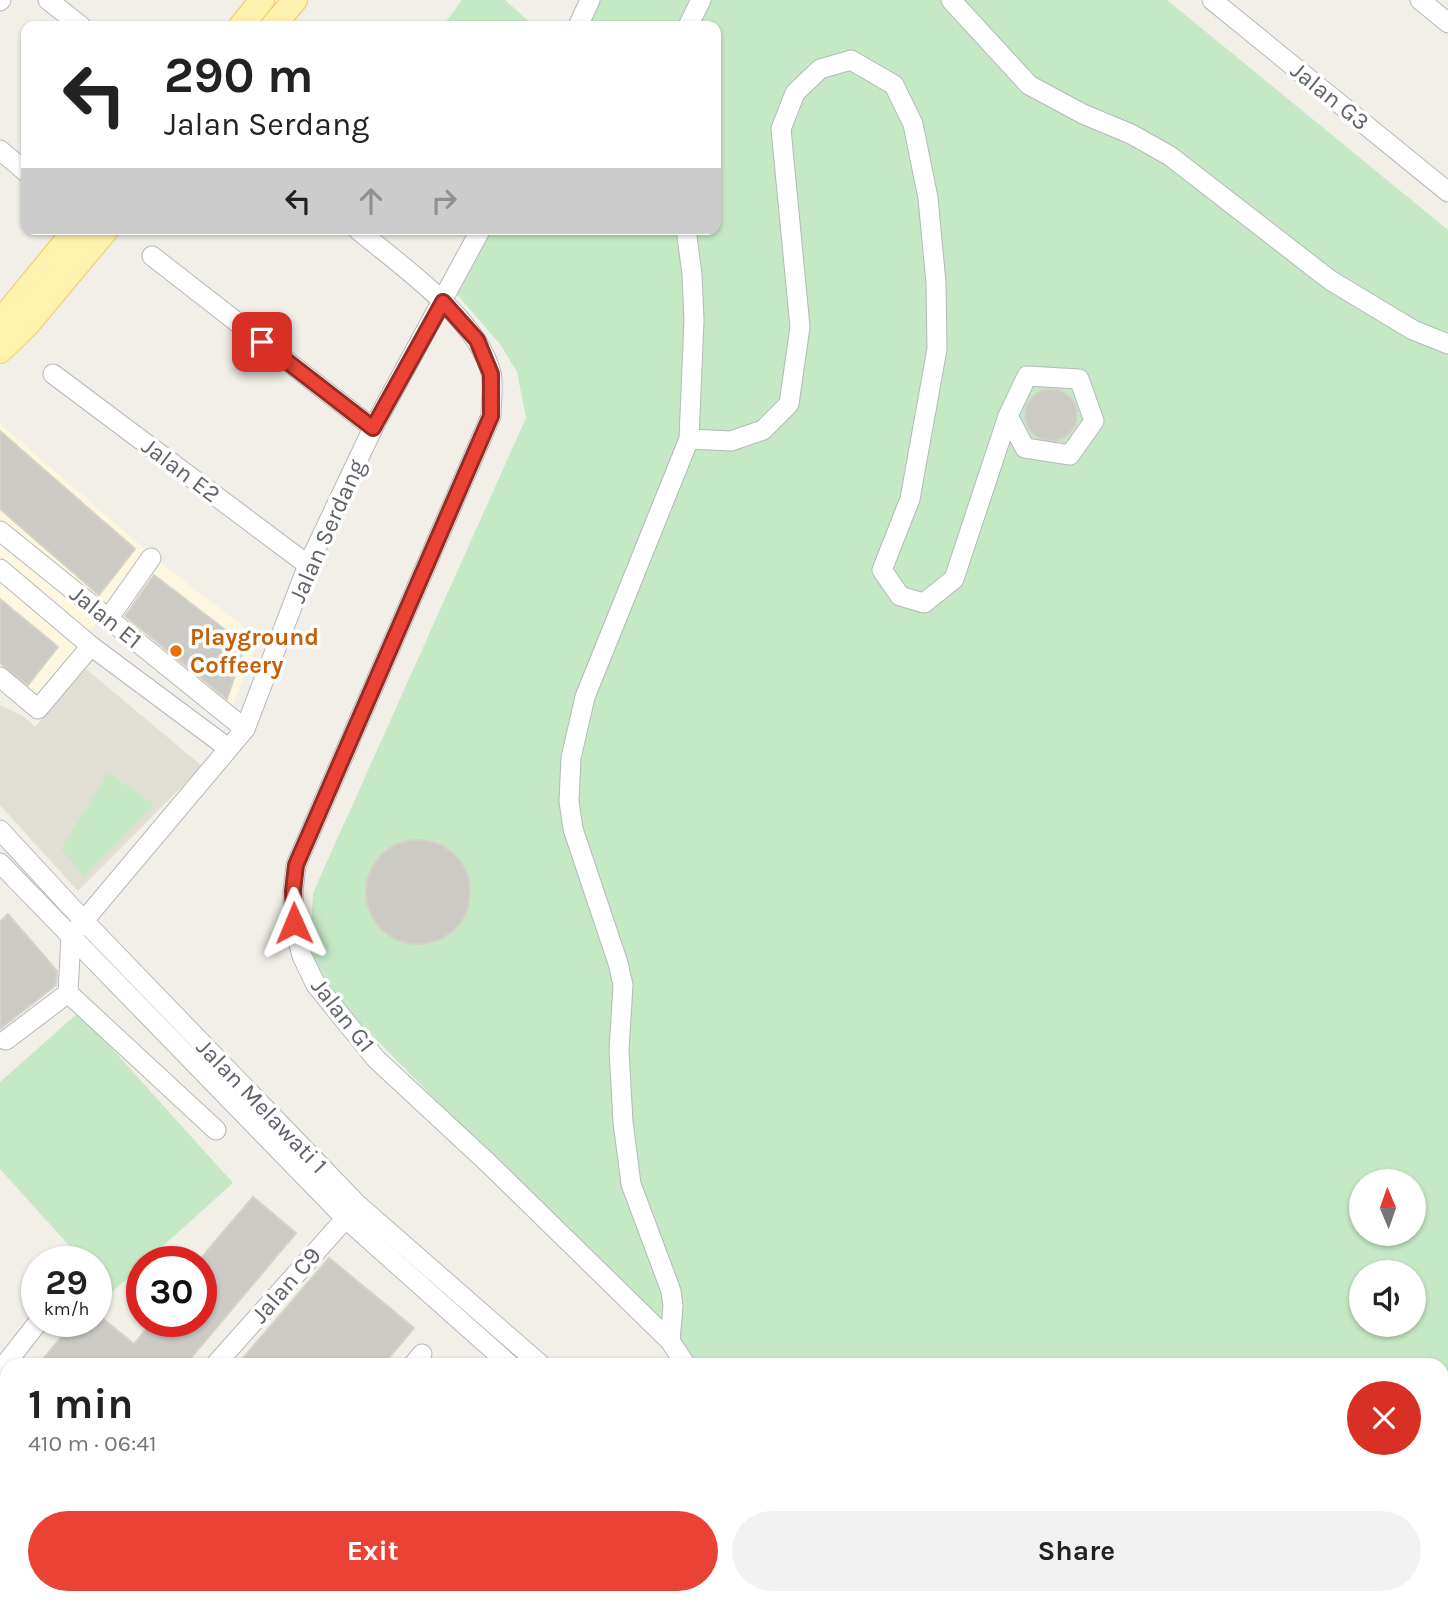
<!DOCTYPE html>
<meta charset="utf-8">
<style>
:root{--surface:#fff;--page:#f2f2f2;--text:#222;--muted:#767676;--accent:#ea4335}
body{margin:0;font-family:Karla,sans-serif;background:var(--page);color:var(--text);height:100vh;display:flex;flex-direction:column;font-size:26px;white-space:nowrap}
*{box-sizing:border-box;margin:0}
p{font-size:23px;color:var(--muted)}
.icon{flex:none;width:38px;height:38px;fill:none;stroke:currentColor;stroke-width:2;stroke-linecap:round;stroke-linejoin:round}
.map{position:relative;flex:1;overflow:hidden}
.sheet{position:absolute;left:0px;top:1358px;width:1449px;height:247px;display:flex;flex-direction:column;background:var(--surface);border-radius:21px 21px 0 0;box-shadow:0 2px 5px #0004}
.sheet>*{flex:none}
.top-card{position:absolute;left:21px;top:21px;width:700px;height:214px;border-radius:14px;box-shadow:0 2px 5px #0004;background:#fff;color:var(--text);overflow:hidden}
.needle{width:46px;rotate:358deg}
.tools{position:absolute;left:1349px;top:1169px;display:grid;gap:14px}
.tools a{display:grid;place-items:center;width:77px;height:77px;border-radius:50%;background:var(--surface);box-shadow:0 2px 5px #0004;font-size:35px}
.speed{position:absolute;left:21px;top:1246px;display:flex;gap:14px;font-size:35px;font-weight:700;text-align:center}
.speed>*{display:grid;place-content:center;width:91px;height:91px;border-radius:50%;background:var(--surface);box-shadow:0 2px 5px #0004;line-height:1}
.speed small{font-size:18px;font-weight:400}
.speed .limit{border:10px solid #d22;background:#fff;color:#111}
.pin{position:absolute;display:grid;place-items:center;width:60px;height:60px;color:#fff;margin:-30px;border-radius:14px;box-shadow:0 4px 10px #0006}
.me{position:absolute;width:77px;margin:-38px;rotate:359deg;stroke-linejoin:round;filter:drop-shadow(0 0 5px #0008)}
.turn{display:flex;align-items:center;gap:24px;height:147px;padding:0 28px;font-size:32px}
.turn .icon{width:91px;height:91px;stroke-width:2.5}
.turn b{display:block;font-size:49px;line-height:60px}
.lanes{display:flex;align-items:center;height:66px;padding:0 28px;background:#0003;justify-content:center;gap:35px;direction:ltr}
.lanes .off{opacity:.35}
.round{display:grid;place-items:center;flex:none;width:74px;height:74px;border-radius:37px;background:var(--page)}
.overview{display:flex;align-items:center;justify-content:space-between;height:119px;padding:0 28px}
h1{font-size:42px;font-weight:700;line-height:52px}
.action{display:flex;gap:14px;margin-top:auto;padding:14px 28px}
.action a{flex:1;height:80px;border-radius:42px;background:var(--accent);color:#fff;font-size:28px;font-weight:700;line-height:80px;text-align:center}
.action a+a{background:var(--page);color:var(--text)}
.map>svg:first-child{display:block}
</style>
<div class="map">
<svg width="1448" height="1604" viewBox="0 0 1448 1604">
<rect width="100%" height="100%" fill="#f1efe8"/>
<path fill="#fef7e0" d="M0 424 162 564 259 638 226 723 98 621 26 709 0 686Z"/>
<path fill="#e1ded6" d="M86 669 202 766 78 891 0 805V705L23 716 35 727Z"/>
<g fill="#c5e8c5" fill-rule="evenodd">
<path d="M462 0H505L534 26H443Z"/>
<path d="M591 0H1167L1448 230V1604H742L737 1598H1442V1365H679L499 1164 336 999 310 951 313 893 526 418 517 372 500 344 454 291 483 229H716V26H579ZM1362 1181H1414V1234H1362ZM1362 1272H1414V1325H1362Z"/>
<path d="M108 773 154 804 84 876 61 849Z"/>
<path d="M79 1012 233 1183 145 1262H142V1265L112 1292 96 1275V1262H84L0 1169V1082Z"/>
</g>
<g fill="#cccac5" stroke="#d6d1c6" stroke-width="2">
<circle cx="1051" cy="415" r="26"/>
<path d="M0 431 135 549 99 595 0 509Z"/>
<path d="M154 575 245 645 227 699 125 616Z"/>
<path d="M0 599 58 647 28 685 0 663Z"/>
<circle cx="418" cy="892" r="52"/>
<path d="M8 914 57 971 56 985 0 1029V922Z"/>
<path d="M253 1197 296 1233 185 1365H38L75 1321H96V1313L134 1344 153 1321H201V1258Z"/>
<path d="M329 1258 414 1328 383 1365H237Z"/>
</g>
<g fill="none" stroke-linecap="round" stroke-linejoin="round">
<g stroke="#b5b8bc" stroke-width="21">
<g id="minor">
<path d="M48 0 81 26"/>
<path d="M951 0 1029 85 1083 114 1131 134 1170 156 1330 280 1413 330 1448 344"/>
<path d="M1212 0 1448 192"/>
<path d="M1420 0 1448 23"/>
<path d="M0 1 1 0"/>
<path d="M578 26 590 0"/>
<path d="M688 26 701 0"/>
<path d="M0 150 26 172"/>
<path d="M357 229C398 264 478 318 491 373 494 385 491 402 491 416L296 865 293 891 294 924 302 956 316 985 376 1059 488 1163 670 1341 686 1365"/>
<path d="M152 256 373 428"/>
<path d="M53 374 308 565"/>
<path d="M689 439 731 441 763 430 789 404 800 327 781 129 795 93 820 69 851 60 894 85 913 124 928 198 936 283 937 349 910 499 882 570 900 596 924 603 954 579 1008 416 1027 376 1079 379 1094 421 1070 455 1025 448 1008 416"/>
<path d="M0 531 245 729"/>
<path d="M0 569 91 646 228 748"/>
<path d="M108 619 151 558"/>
<path d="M0 677 38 709 91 646"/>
<path d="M0 830 84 921 358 1205 541 1365"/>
<path d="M0 863 345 1218 510 1365"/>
<path d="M68 993 216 1130"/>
<path d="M6 1040 68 993 71 936 245 729 308 565 373 428 481 229"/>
<path d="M670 1341 673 1306 671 1291 631 1184 623 1122 619 1050 623 985 618 963 573 829 569 801 571 758 585 697 689 439 694 320 692 274 686 229"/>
<path d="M215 1365 354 1209"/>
<path d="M413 1365 422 1354"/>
<path d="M0 1371 39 1321"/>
<path d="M0 1447 7 1453"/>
<path d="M174 1598 182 1604"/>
<path d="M690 1598 695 1604"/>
<path d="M722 1598 728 1604"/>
<path d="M1378 1598 1379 1604"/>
<path d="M215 1604 220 1598"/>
<path d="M411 1604 416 1598"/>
</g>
</g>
<g stroke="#f2c960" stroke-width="26">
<g id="major">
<path d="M241 26 262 0"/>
<path d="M273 26 295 0"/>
<path d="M0 322 76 229"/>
<path d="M0 351 27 325 107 229"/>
</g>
</g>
<use href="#minor" stroke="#fff" stroke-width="19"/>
<use href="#major" stroke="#fff2af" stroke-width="24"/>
</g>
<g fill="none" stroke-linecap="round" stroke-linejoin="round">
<g stroke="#982c22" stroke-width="18">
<path id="route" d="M262 342 373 428 443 302 477 340 491 374V416L296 865 293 891 294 923"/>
</g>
<use href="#route" stroke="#ea4335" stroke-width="12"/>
</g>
<circle fill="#e8710a" stroke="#fff" stroke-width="2.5" cx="176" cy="651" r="7"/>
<g text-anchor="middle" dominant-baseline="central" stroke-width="7" stroke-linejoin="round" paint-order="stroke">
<g font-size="24" fill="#5f6368" stroke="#fff">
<text transform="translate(1330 96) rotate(39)">Jalan G3</text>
<text transform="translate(181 470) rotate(37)">Jalan E2</text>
<text transform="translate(327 531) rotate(-66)">Jalan Serdang</text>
<text transform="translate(106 617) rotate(39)">Jalan E1</text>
<text transform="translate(343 1015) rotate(52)">Jalan G1</text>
<text transform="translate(262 1106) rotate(46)">Jalan Melawati 1</text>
<text transform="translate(286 1285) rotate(-49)">Jalan C9</text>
</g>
<g font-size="24" font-weight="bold" fill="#c56008" stroke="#fff" text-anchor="start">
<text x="190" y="637">Playground<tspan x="190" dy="28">Coffeery</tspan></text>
</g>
</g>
</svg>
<div class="tools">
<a><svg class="needle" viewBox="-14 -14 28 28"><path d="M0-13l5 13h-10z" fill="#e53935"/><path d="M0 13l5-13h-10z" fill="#767676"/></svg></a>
<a><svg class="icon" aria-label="sound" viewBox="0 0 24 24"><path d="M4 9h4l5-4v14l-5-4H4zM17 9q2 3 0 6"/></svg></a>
</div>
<div class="speed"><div>29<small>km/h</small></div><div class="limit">30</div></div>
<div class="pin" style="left:262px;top:342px;background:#d93025"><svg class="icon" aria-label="arrive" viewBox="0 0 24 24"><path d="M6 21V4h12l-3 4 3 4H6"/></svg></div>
<svg class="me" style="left:294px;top:923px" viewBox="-20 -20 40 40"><path d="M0-17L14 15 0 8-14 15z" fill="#ea4335" stroke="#fff" stroke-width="4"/></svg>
<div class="top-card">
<div class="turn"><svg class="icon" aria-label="left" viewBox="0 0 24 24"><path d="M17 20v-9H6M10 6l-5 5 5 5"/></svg><div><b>290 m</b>Jalan Serdang</div></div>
<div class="lanes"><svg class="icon" aria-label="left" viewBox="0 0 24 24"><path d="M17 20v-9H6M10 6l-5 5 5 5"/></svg><svg class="icon off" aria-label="ahead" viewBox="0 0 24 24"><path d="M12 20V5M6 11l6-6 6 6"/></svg><svg class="icon off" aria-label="right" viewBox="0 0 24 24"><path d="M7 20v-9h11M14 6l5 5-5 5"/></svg></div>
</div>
<section class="sheet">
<div class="overview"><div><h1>1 min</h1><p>410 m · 06:41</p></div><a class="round" style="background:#d93025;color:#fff"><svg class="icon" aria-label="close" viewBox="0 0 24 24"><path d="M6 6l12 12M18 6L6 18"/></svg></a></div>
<div class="action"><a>Exit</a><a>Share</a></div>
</section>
</div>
